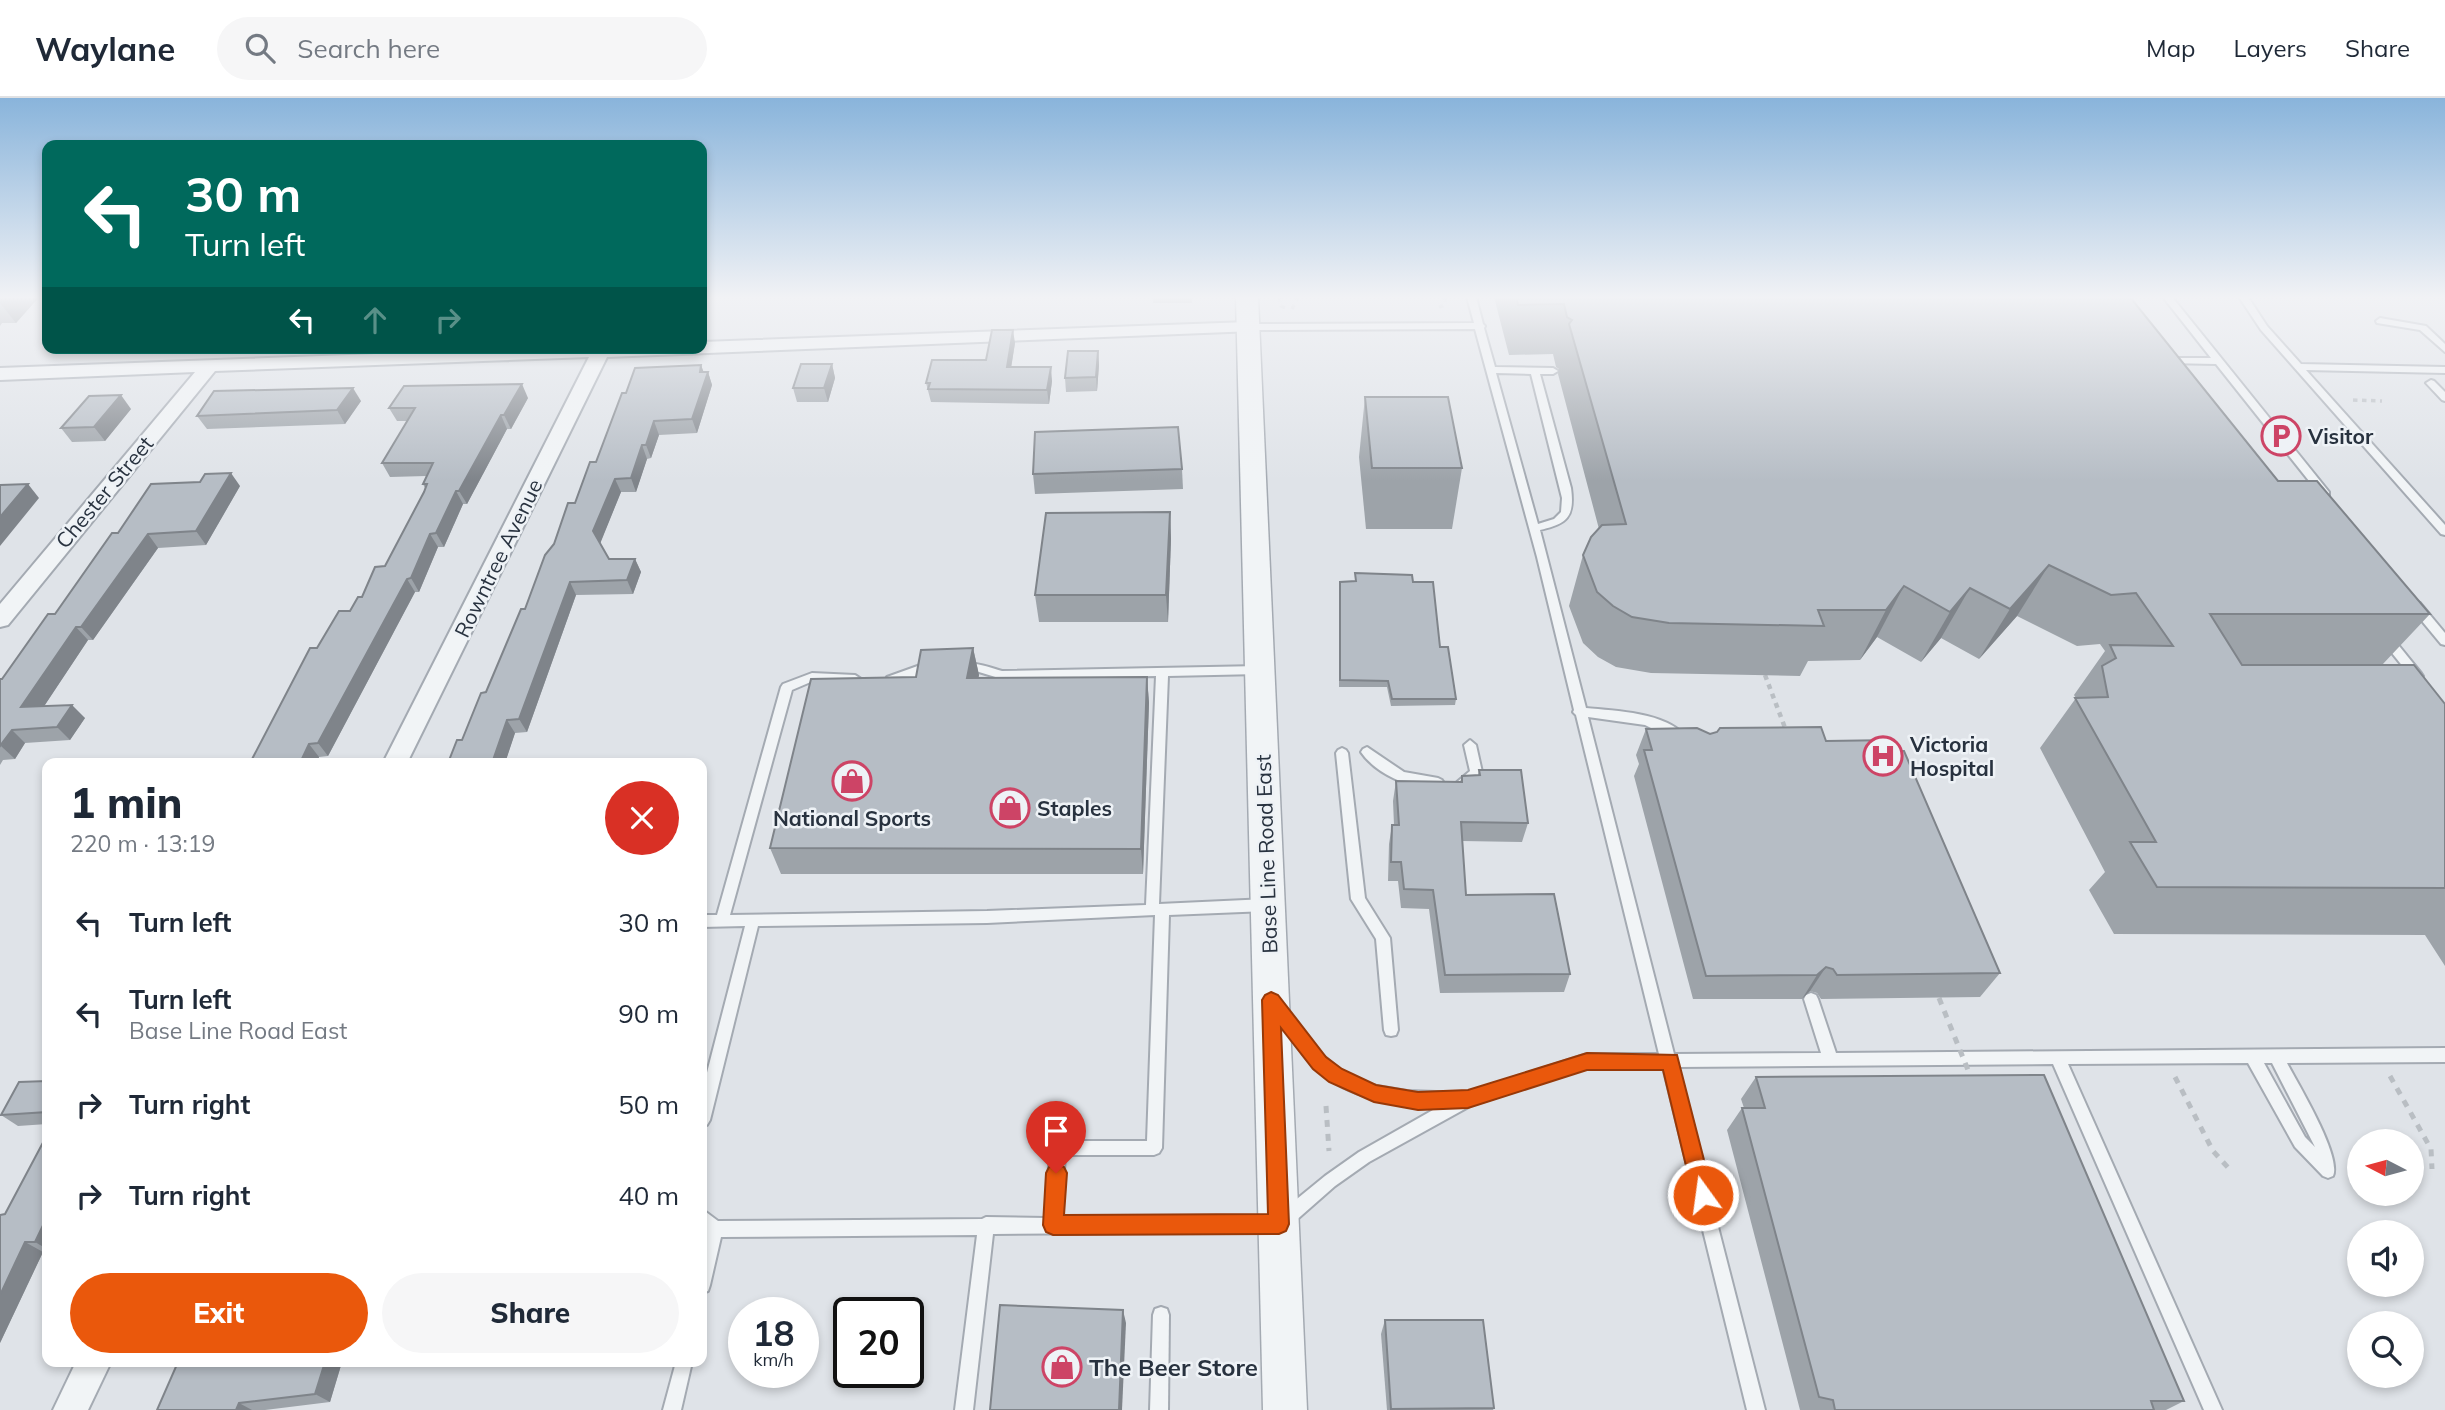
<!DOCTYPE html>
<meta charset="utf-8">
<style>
:root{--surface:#fff;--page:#f6f6f7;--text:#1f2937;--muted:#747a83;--line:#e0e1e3;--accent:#ea580c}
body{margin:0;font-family:Mulish,sans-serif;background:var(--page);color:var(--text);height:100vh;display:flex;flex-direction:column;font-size:26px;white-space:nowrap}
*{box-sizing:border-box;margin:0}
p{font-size:23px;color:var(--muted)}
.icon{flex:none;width:38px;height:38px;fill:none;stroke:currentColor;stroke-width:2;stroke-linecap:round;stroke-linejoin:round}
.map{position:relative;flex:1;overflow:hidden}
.sheet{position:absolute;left:42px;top:660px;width:665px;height:609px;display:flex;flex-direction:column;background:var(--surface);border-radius:14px;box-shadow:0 4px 10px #0003}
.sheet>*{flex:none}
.top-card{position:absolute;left:42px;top:42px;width:665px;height:214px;border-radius:14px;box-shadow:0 4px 10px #0003;background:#00695c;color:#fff;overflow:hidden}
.needle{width:46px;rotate:276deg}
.controls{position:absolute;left:2347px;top:1031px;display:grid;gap:14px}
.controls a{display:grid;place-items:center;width:77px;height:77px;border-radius:50%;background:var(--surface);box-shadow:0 4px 10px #0003;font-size:35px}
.speed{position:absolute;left:728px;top:1199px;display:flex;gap:14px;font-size:35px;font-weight:700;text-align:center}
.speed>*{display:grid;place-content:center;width:91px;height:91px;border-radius:50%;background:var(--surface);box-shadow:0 4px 10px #0003;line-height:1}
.speed small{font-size:18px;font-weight:400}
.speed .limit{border:4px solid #111;border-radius:10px;background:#fff;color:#111}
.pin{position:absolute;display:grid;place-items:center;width:60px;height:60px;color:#fff;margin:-72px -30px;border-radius:50% 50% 50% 0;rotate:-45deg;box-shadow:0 0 7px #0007}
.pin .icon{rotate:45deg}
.me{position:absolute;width:77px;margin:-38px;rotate:346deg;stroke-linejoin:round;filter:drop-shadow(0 0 5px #0008)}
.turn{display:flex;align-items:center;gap:24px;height:147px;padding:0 28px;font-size:32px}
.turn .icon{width:91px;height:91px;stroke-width:2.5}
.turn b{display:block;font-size:49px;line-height:60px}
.lanes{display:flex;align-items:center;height:66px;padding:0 28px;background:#0003;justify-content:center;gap:35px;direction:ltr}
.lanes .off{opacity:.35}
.round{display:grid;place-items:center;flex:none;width:74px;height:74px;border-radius:37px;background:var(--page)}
.headline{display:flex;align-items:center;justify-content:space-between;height:119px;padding:0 28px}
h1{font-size:42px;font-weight:800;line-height:52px}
.primary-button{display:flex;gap:14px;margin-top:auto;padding:14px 28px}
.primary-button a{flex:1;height:80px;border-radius:42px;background:var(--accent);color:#fff;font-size:28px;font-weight:800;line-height:80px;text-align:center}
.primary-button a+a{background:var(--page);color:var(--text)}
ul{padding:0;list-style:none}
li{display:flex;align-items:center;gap:21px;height:91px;padding:0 28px}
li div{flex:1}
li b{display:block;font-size:26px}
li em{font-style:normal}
header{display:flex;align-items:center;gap:42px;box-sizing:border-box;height:98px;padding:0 35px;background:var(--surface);border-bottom:2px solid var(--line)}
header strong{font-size:33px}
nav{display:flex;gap:38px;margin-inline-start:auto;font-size:24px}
.search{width:490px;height:63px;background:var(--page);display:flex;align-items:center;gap:18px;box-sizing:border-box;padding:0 24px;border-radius:38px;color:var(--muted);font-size:26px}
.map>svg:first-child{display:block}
</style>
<header>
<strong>Waylane</strong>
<div class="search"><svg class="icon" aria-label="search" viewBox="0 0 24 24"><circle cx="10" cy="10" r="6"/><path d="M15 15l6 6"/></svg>Search here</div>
<nav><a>Map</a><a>Layers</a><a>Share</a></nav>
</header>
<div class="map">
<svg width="2445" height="1312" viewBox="0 0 2445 1312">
<rect width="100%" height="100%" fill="#dfe3e8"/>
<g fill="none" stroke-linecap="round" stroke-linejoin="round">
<g stroke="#a4aab2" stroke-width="4">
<g id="service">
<path d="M1467 199H1476L1483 226 1485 228 1484 230 1495 269 1553 270 1558 273 1553 276H1540L1571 390C1575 419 1567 426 1540 432L1586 610C1616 613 1667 614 1687 640L1681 645 1645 627 1588 619 1674 956 1821 955 1804 901 1806 897 1811 895 1816 897 1818 901 1836 955 2445 950V964L2287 965C2298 986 2342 1058 2333 1078L2328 1080 2323 1078 2295 1049 2248 965 2068 966 2222 1312H2204L2053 966 1677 969 1765 1312H1747L1663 969 1587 970 1472 1007 1369 1064 1335 1088 1285 1132 1279 1134 993 1136 973 1312H955L977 1137 721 1139 710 1187 708 1193 702 1195V1154L706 1134 702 1129V1111L718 1123 982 1121 986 1119 1046 1120 1050 1050 1053 1045 1058 1043H1147L1155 817 987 825 758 828 710 1022 707 1027 702 1029V994L745 828 702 829V817H717L781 589 783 586 812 575 855 577 861 581 855 585 813 583 792 592 730 817 987 813 1146 807 1156 578 1002 581 979 574H961L955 570C967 560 988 569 1002 573L1260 568 1266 572 1260 576 1168 578 1159 806 1267 801 1272 803 1274 807 1272 811 1267 813 1169 817 1162 1050 1159 1055 1154 1057H1065L1061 1120 1276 1118 1325 1078 1359 1054 1440 1008C1396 1008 1346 1001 1313 968 1299 953 1288 936 1276 919L1274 915 1276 911 1281 909 1286 911 1321 956 1342 973 1371 987 1407 993 1466 995 1587 956H1659L1576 617 1573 614 1574 612 1537 459 1475 231 1248 232 1243 229 1248 226 1474 225ZM1496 275 1531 276 1562 400 1561 414 1554 421 1538 426ZM2264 965H2272L2315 1049 2305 1039Z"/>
<path d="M2163 199H2172L2329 394V398H2321L2216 266 2166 265V261L2169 260H2211Z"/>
<path d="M2239 199H2248L2267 228 2301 266 2445 269V275L2306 272 2445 427V437L2441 436 2261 232Z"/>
<path d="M2380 220 2426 228 2445 246V254L2420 232 2377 225 2376 223Z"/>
<path d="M2431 282 2434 283 2445 294V303L2442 302 2426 285Z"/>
<path d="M2416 504 2420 505 2445 535V547L2441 546 2412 511 2410 508 2412 505Z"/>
<path d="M2387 537 2391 538 2421 575 2423 578 2421 581H2413L2383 544 2381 541Z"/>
<path d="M926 565 936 566 938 569 936 572C920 576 904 588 887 585L885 582 887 579Z"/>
<path d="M1470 642 1476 647 1482 674C1477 683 1470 691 1459 687L1457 684 1470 673 1464 647Z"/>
<path d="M1367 649 1404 674 1438 680 1442 682 1444 685 1442 688C1415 695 1376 676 1361 654L1363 651Z"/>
<path d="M1342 650 1346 652 1348 655 1365 800 1390 840 1398 932 1396 937 1391 938 1386 937 1384 932 1376 841 1351 801 1336 655 1338 652Z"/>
<path d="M1161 1209 1167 1211 1169 1217 1168 1312H1150L1153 1217 1155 1211Z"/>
<path d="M676 1264H692L681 1312H663Z"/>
</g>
</g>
<g stroke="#a4aab2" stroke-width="4">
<g id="minor">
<path d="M1248 224 1257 229 1254 233 607 259 407 665H383L589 259 215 273 8 527 0 529V506L195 274 0 282V270L537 250H702V244Z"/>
<path d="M76 1264H111L88 1312H53Z"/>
</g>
</g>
<g stroke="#a4aab2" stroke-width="3">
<path id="tertiary" d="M1236 199H1258L1307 1312H1263Z"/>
</g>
<g stroke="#b9bec3" stroke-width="3.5" stroke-dasharray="4.5 4.5" stroke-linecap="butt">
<path d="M1279 199 1281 208 1288 211"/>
<path d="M1439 209 1445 207V199"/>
<path d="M1292 211 1298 199"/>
<path d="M2353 302 2382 303"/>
</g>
<path stroke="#b9bec3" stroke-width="4.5" stroke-dasharray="5 5" stroke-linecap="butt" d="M1765 577 1787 635"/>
<g stroke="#b9bec3" stroke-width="5" stroke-dasharray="7 7" stroke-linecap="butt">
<path d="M2390 978 2431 1051 2432 1071"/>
<path d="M2175 979 2213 1053 2232 1074"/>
<path d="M1326 1008 1329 1053"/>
</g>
<use href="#service" fill="#f1f4f6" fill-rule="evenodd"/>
<use href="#minor" fill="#f1f4f6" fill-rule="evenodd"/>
<use href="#tertiary" fill="#f1f4f6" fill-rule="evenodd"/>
<path stroke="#b9bec3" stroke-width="5" stroke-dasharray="7 7" stroke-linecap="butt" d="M1939 900 1972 982"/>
</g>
<g fill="#9da3a9">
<path d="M0 199H39L16 225H2L0 228Z"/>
<rect x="1153" y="199" width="39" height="6"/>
<path d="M1494 199H2130L2278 383 2430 516 2382 567 2445 606V868L2425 837 2114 836 2089 792 2105 774 2040 650 2076 600 2074 597 2105 553 2100 546 2077 548 2017 518 1979 561 1941 540 1921 564 1877 539 1860 562 1808 563 1800 578 1651 575 1616 569 1598 559 1583 545 1569 508 1583 457 1599 431 1558 276 1559 271 1556 269 1553 256 1509 257Z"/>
<path d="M1015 245 1011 269 1052 283 1049 306 931 304 926 285 986 262Z"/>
<path d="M1098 253 1099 267 1097 293 1066 294 1065 280Z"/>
<path d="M832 266 835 280 828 304H797L793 290Z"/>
<path d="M701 267 703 274H708L712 287 697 335 659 337 651 360 647 361 636 394H621L600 445 609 461H635L641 474 633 496 576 497 527 634 515 635 505 665H448L462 642 486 594 525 511 554 446 596 364 626 295Z"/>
<path d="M1365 299 1462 370 1452 431H1366L1359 359Z"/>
<path d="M528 300 511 331H507L467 406H463L444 449H438L419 494H415L328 658 319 659 317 665H250L317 550 362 499 385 468 424 394 425 390 423 386 426 378 390 379 382 365 407 323H397L389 310Z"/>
<path d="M361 303 345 326 207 331 197 318Z"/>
<path d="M131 311 105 343 72 344 61 330Z"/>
<path d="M1182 371 1183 391 1035 396 1033 376Z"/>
<path d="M240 388 206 447 158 450 93 542H88L44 608 85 620 70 642 25 645 15 661 3 662 0 667V581H2L55 516 118 435Z"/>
<path d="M1170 414 1171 441 1168 524H1039L1035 497Z"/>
<path d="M1355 475 1413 484 1440 549 1456 601 1455 607 1391 608 1387 589H1339L1340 484 1355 483Z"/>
<path d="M973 550 979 577 978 580 1147 579 1149 605 1143 776H781L770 750 916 579Z"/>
<path d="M1646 631 1826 643 2000 875 1980 899 1821 901 1817 895 1810 893 1802 901H1693L1634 678 1639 666 1636 657Z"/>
<path d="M1479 672 1528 725 1522 744 1462 743 1466 797 1570 876 1564 894 1440 895 1429 811 1401 810 1398 783H1388L1389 746 1392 727H1394L1393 703 1396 683 1460 684 1462 678 1478 677Z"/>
<path d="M1756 979 2184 1303 2166 1312H1800L1727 1032 1742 1010H1744L1741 1001Z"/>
<path d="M47 983V1026L18 1028 1 1017Z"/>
<path d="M47 1037V1154H43L0 1245 5 1116Z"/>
<path d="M1385 1222 1494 1310 1493 1312H1387L1381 1236Z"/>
<path d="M342 1264 330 1304 265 1312H157Z"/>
</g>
<g fill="#7f848a">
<path d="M3 199H39L16 225 0 205V203Z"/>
<path d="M1013 232 1015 245 1009 283 1007 269Z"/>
<path d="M1098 253 1099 267 1097 293 1096 279Z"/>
<path d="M832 266 835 280 828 304 824 290Z"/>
<path d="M701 267 706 280 708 274 712 287 697 335 692 321Z"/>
<path d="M1051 269 1052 283 1049 306 1047 292Z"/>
<path d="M522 286 528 300 511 331 504 317Z"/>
<path d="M353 290 361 303 345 326 337 312Z"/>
<path d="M121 297 131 311 105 343 94 329Z"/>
<path d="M501 317 507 331 467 406 459 393Z"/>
<path d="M654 323 659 337 651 360 646 347Z"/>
<path d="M642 347 647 361 636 394 631 380Z"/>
<path d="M231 375 240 388 206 447 196 433Z"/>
<path d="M615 381 621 394 600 446 593 433Z"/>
<path d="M28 386 39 400 0 448V419Z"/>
<path d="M456 393 463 406 444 449 436 435Z"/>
<path d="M1170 414 1171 441 1168 524 1166 497Z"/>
<path d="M148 436 158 450 93 542 81 529Z"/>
<path d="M430 436 438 449 419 494 411 480Z"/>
<path d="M635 461 641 474 633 496 627 482Z"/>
<path d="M2049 467 2017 518 1979 561 2010 511Z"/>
<path d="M407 481 415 494 328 658 318 645Z"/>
<path d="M570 484 576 497 527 634 519 621Z"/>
<path d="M1904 488 1877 539 1860 562 1886 512Z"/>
<path d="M1970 490 1941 540 1921 564 1950 514Z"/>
<path d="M76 529 88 542 35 622 21 609Z"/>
<path d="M973 550 979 577 973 607 967 580Z"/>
<path d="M1147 579 1149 605 1143 776 1141 751Z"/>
<path d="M72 607 85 620 70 642 57 629Z"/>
<path d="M507 622 515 635 505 665H492Z"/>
<path d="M12 632 25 645 15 661 1 648Z"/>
<path d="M309 646 319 659 317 665H300Z"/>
<path d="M1826 869 1810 893 1802 901 1817 877Z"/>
<path d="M47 1119V1151L35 1144Z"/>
<path d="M25 1144 43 1154 0 1245V1197Z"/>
<path d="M1123 1212 1126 1225 1122 1312H1119Z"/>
<path d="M325 1264H342L330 1304 315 1296Z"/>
<path d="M239 1305 252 1312H236Z"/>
</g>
<g fill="#b6bdc5" stroke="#7f848a" stroke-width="2">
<path d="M1516 199H2130L2278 383H2317L2430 516H2210L2242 567H2414L2445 606V790L2157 789 2130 744H2156L2075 600 2108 599 2102 568 2116 560 2110 547 2173 548 2136 495 2111 497 2049 467 2010 511 1970 490 1950 514 1904 488 1886 512H1818L1824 528 1669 525 1632 519 1613 508 1597 494 1583 457 1591 439 1602 427 1626 426 1569 226 1572 222 1567 219 1564 206 1518 207Z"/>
<path d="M992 232H1013L1007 269H1051L1047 292 928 291 930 285H926L932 262H986Z"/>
<path d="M1068 253H1098L1096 279 1065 280Z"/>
<path d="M801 266H832L824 290H793Z"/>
<path d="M701 267 700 274H708L692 321 654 323 646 347H642L631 380 615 381 593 433 609 461H635L627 482 570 484 519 621 507 622 492 665H448L457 642H462L481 595 486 594 521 511H525L545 457 554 446 568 405H575L590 364H596L622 295H626L635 270Z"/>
<path d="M522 286 504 317H501L459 393H456L436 435 430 436 411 480 407 481 318 645 309 646 300 665H250L310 550H317L339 513H350L358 499H362L375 469 385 468 424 394 427 386H423L433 365H382L415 310H389L404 288Z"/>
<path d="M353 290 337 312 197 318 214 293Z"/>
<path d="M121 297 94 329 61 330 89 298Z"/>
<path d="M1365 299H1448L1462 370H1372Z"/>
<path d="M1178 329 1182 371 1033 376 1035 334Z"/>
<path d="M231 375 196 433 148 436 81 529H76L21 609 72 607 57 629 12 632 0 648V581H2L48 516H55L112 435H118L151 386 200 384 205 376Z"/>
<path d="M28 386 0 419V387Z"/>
<path d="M1170 414 1166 497H1035L1046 415Z"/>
<path d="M1355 475 1412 477 1413 484H1433L1440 549H1448L1456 601H1392L1388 583 1340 582V484L1356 483Z"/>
<path d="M973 550 967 580 1147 579 1141 751 770 750 811 581 916 579 921 552Z"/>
<path d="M1821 629 1826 643 1894 642 1900 653H1904L2000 875 1837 877 1833 871 1826 869 1817 877 1706 878 1644 652H1652L1646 631 1697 630 1710 636 1717 634 1720 630Z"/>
<path d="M1479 672H1521L1528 725 1461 724 1466 797 1554 796 1570 876 1445 877 1433 792 1404 791 1401 764H1391L1392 727H1399L1396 683 1462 684V678L1480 677Z"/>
<path d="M2044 977 2184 1303H2151L2154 1312H1835L1833 1302 1819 1299 1742 1010H1765L1756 979Z"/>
<path d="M47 983V1014L1 1017 19 984Z"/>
<path d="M47 1037V1119L35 1144H25L0 1197V1117L5 1116Z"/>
<path d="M1000 1207 1123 1212 1119 1312H990Z"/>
<path d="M1385 1222H1483L1494 1310 1391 1311Z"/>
<path d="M178 1264H325L315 1296 239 1305 236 1312H157Z"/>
</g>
<linearGradient id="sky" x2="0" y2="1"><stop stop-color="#89b4db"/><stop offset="0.52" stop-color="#f1f2f5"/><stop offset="1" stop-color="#f1f2f5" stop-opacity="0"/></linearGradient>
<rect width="2445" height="383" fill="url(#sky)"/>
<path fill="#ea580c" stroke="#983908" stroke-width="2" d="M1271 894 1278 897 1326 959 1342 971 1376 987 1418 994 1468 992 1587 955 1677 957 1713 1097 1710 1104 1703 1107 1696 1104 1693 1097 1663 972H1587L1468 1010 1418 1012 1374 1004 1329 984 1313 971 1281 930 1289 1126 1286 1133 1279 1136 1053 1137 1046 1134 1043 1127 1046 1075 1049 1069 1056 1066 1064 1069 1067 1075 1064 1117 1268 1116 1262 902 1265 897Z"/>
<defs>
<g id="parking-ring" transform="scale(2.0125)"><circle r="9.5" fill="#eef2f6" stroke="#cd4466" stroke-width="1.5"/><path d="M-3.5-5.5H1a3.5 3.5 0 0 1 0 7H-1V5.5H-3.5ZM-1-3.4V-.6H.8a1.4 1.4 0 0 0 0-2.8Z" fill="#cd4466"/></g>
<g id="hospital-ring" transform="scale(2.0125)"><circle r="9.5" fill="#eef2f6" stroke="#cd4466" stroke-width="1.5"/><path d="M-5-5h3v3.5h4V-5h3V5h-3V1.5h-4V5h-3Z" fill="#cd4466"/></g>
<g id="shop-ring" transform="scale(2.0125)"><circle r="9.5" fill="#eef2f6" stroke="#cd4466" stroke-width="1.5"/><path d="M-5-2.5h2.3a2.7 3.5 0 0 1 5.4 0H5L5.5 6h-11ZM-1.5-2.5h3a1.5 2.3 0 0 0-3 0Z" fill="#cd4466"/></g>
</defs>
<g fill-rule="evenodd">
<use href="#parking-ring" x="2281" y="338"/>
<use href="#hospital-ring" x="1883" y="658"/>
<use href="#shop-ring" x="852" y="683"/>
<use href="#shop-ring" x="1010" y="710"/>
<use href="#shop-ring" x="1062" y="1269"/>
</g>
<g text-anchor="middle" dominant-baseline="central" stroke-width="5" stroke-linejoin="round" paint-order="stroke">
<g font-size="21" font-weight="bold" fill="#28323f" stroke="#eef2f6" text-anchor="start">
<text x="2308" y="338">Visitor</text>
<text x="1910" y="646">Victoria<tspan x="1910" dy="24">Hospital</tspan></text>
<text x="1037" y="710">Staples</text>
<text x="852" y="720" text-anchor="middle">National Sports</text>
</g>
<g font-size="21" fill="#28323f" stroke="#eef2f6">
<text transform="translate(104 394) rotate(-50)">Chester Street</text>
<text transform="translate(498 460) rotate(-64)">Rowntree Avenue</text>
<text transform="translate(1266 756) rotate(-92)">Base Line Road East</text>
</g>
<g font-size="24" font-weight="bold" fill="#28323f" stroke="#eef2f6" text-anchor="start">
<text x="1089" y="1269">The Beer Store</text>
</g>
</g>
</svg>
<div class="controls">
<a><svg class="needle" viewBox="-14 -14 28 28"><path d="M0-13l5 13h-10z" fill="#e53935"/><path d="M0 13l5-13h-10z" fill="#747a83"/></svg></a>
<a><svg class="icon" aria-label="sound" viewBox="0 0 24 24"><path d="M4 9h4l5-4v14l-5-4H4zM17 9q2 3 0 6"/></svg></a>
<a><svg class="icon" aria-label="search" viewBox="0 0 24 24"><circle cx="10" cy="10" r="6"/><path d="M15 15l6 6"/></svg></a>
</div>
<div class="speed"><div>18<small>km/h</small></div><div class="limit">20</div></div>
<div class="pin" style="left:1056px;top:1075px;background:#d93025"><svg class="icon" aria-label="arrive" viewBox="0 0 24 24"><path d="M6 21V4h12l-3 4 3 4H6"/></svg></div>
<svg class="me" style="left:1703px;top:1097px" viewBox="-20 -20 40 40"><circle r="17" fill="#ea580c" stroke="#fff" stroke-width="3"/><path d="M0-11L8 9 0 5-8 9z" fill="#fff"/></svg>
<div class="top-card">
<div class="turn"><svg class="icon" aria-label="left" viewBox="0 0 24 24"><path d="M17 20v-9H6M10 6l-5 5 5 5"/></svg><div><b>30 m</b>Turn left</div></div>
<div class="lanes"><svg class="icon" aria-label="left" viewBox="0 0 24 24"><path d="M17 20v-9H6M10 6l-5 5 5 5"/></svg><svg class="icon off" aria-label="ahead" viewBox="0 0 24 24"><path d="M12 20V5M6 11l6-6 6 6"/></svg><svg class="icon off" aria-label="right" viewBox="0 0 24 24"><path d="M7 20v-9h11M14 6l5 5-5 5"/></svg></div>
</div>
<section class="sheet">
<div class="headline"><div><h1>1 min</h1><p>220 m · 13:19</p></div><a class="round" style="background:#d93025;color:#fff"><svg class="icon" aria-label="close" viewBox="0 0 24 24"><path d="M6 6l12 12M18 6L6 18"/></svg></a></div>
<ul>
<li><svg class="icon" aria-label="left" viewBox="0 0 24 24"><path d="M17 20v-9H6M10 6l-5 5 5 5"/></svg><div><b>Turn left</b></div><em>30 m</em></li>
<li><svg class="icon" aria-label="left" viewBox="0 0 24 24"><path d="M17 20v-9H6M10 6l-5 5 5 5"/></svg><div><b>Turn left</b><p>Base Line Road East</p></div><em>90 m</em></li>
<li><svg class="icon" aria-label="right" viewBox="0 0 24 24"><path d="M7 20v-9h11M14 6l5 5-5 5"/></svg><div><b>Turn right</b></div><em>50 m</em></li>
<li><svg class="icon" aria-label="right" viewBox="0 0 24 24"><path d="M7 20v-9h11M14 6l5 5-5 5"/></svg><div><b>Turn right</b></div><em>40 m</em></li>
</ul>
<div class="primary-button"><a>Exit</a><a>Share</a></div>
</section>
</div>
